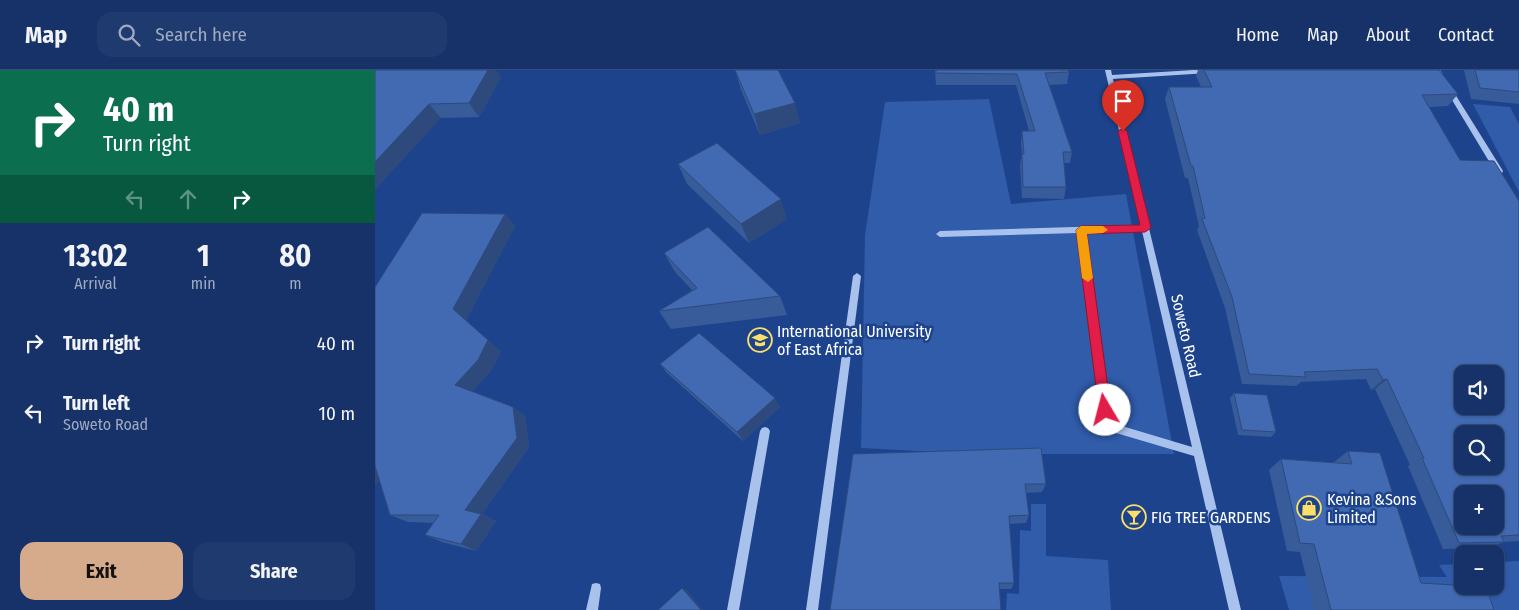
<!DOCTYPE html>
<meta charset="utf-8">
<style>
:root{--surface:#163269;--page:#1f3a6f;--text:#f1f3f6;--muted:#9eaac0;--line:#354d7d;--accent:#d6ab8b}
body{margin:0;font-family:"Fira Sans Condensed",sans-serif;background:var(--page);color:var(--text);height:100vh;display:flex;flex-direction:column;font-size:19px;white-space:nowrap}
*{box-sizing:border-box;margin:0}
p{font-size:16px;color:var(--muted)}
.icon{flex:none;width:28px;height:28px;fill:none;stroke:currentColor;stroke-width:2;stroke-linecap:round;stroke-linejoin:round}
.map{position:relative;flex:1;overflow:hidden}
.sheet{display:flex;flex-direction:column;background:var(--surface);width:375px}
.sheet>*{flex:none}
.guide{background:#0b6e4f;color:#fff;overflow:hidden}
.fabs{position:absolute;left:1079px;top:295px;display:grid;gap:10px}
.fabs a{display:grid;place-items:center;width:50px;height:50px;border-radius:10px;background:var(--surface);box-shadow:0 1px 4px #0004,0 0 0 1px var(--line);font-size:25px}
.pin{position:absolute;display:grid;place-items:center;width:42px;height:42px;color:#fff;margin:-51px -21px;border-radius:50% 50% 50% 0;rotate:-45deg;box-shadow:0 0 5px #0007}
.pin .icon{rotate:45deg}
.me{position:absolute;width:55px;margin:-28px;rotate:352deg;stroke-linejoin:round;filter:drop-shadow(0 0 4px #0008)}
.turn{display:flex;align-items:center;gap:18px;height:105px;padding:0 20px;font-size:22px}
.turn .icon{width:65px;height:65px;stroke-width:2.5}
.turn b{display:block;font-size:35px;line-height:42px}
.lanes{display:flex;align-items:center;height:48px;padding:0 20px;background:#0003;justify-content:center;gap:25px;direction:ltr}
.lanes .off{opacity:.35}
.eta{display:flex;justify-content:space-evenly;align-items:center;height:85px;text-align:center}
.eta b{font-size:30px;font-weight:700;line-height:35px}
.action{display:flex;gap:10px;margin-top:auto;padding:10px 20px}
.action a{flex:1;height:58px;border-radius:15px;background:var(--accent);color:#111;font-size:20px;font-weight:700;line-height:58px;text-align:center}
.action a+a{background:var(--page);color:var(--text)}
ul{padding:0;list-style:none}
li{display:flex;align-items:center;gap:15px;height:70px;padding:0 20px}
li div{flex:1}
li b{display:block;font-size:19px}
li em{font-style:normal}
header{display:flex;align-items:center;gap:30px;box-sizing:border-box;height:70px;padding:0 25px;background:var(--surface);border-bottom:1px solid var(--line)}
header strong{font-size:24px}
nav{display:flex;gap:28px;margin-inline-start:auto;font-size:18px}
.search{width:350px;height:45px;background:var(--page);display:flex;align-items:center;gap:12px;box-sizing:border-box;padding:0 18px;border-radius:15px;color:var(--muted);font-size:19px}
main{display:flex;flex:1;min-height:0}
.map>svg:first-child{display:block}
</style>
<header>
<strong>Map</strong>
<div class="search"><svg class="icon" aria-label="search" viewBox="0 0 24 24"><circle cx="10" cy="10" r="6"/><path d="M15 15l6 6"/></svg>Search here</div>
<nav><a>Home</a><a>Map</a><a>About</a><a>Contact</a></nav>
</header>
<main>
<section class="sheet">
<div class="guide">
<div class="turn"><svg class="icon" aria-label="right" viewBox="0 0 24 24"><path d="M7 20v-9h11M14 6l5 5-5 5"/></svg><div><b>40 m</b>Turn right</div></div>
<div class="lanes"><svg class="icon off" aria-label="left" viewBox="0 0 24 24"><path d="M17 20v-9H6M10 6l-5 5 5 5"/></svg><svg class="icon off" aria-label="ahead" viewBox="0 0 24 24"><path d="M12 20V5M6 11l6-6 6 6"/></svg><svg class="icon" aria-label="right" viewBox="0 0 24 24"><path d="M7 20v-9h11M14 6l5 5-5 5"/></svg></div>
</div>
<div class="eta">
<div><b>13:02</b><p>Arrival</p></div>
<div><b>1</b><p>min</p></div>
<div><b>80</b><p>m</p></div>
</div>
<ul>
<li><svg class="icon" aria-label="right" viewBox="0 0 24 24"><path d="M7 20v-9h11M14 6l5 5-5 5"/></svg><div><b>Turn right</b></div><em>40 m</em></li>
<li><svg class="icon" aria-label="left" viewBox="0 0 24 24"><path d="M17 20v-9H6M10 6l-5 5 5 5"/></svg><div><b>Turn left</b><p>Soweto Road</p></div><em>10 m</em></li>
</ul>
<div class="action"><a>Exit</a><a>Share</a></div>
</section>
<div class="map">
<svg width="1144" height="540" viewBox="0 0 1144 540">
<rect width="100%" height="100%" fill="#1d438c"/>
<g fill="#305caa">
<path d="M614 29 636 134 751 124 799 384H601L486 378 490 165 510 32Z"/>
<path d="M1098 34 1135 37 1144 54V122Z"/>
<path d="M656 434H671V486L733 490 736 540H631L632 523 644 524 645 460 656 461Z"/>
<path d="M1144 491V540H914L904 506 1072 507 1064 495 1087 494 1088 516H1120V492Z"/>
</g>
<g fill="none" stroke-linecap="round" stroke-linejoin="round">
<g fill="#a9c2ed" fill-rule="evenodd">
<path d="M730 0H736L737 5 819 0 837 1 834 3 738 9 866 540H854L819 386 741 363C731 355 729 352 725 340L703 163 565 167 561 164 565 161 766 155ZM767 161 817 377 747 356 738 349 735 340 711 163Z"/>
<path d="M1059 0H1065L1128 101 1127 103H1121Z"/>
<path d="M482 203 486 206 443 540H431L478 206Z"/>
<path d="M390 357 393 358 395 361 364 540H352L385 361 387 358Z"/>
<path d="M221 513 225 514 226 518 223 540H211L217 514Z"/>
</g>
</g>
<g fill="#385b99">
<path d="M0 0 126 7 104 47 66 48Z"/>
<path d="M360 0 425 53 385 65 366 20Z"/>
<path d="M560 0H693L694 2 692 14 674 15 697 82 695 93H689L691 117 689 129 647 128 645 95 647 84 646 73 647 61H654L641 15H561Z"/>
<path d="M823 0H1064L1083 24 1073 36 1054 37 1085 90 1144 131V471L1129 472 1113 478 1068 479 1033 396 1035 395 1000 319 996 320 991 309 926 312 921 316 867 314 850 238 822 160 824 156 813 108H810L790 29 794 17H826L821 6Z"/>
<path d="M1089 0H1144V34L1096 29Z"/>
<path d="M303 94 412 149 374 173 312 114Z"/>
<path d="M130 144 140 156 91 250 126 282 116 301 97 321 138 337 150 346 154 377 107 444 121 451 101 481 67 472 50 465 59 453 33 452 15 445 5 410Z"/>
<path d="M289 183 405 226 412 245 296 259 284 241 317 220 300 202Z"/>
<path d="M285 294 405 337 368 371 292 303Z"/>
<path d="M859 323 901 362 896 367 863 365 855 328Z"/>
<path d="M973 381 1046 513 1119 540H939L925 482 912 481 894 400 906 389 959 393V392Z"/>
<path d="M478 384 671 414 667 422 651 423 654 445 651 453 634 454 639 513 636 519H624Z"/>
</g>
<g fill="#2e4a7d">
<path d="M113 0H121L126 7 104 47 94 33Z"/>
<path d="M420 33 425 53 385 65 379 44Z"/>
<path d="M54 34 66 48 0 120V92Z"/>
<path d="M406 129 412 149 374 173 366 154Z"/>
<path d="M130 144 140 156 91 250 126 282 116 301 94 325 80 315 78 239Z"/>
<path d="M1012 309 1000 319 996 320 1008 310Z"/>
<path d="M400 328 405 337 368 371 362 362Z"/>
<path d="M138 337 150 346 154 377 107 444 121 451 101 481 86 474 90 440Z"/>
<path d="M0 391 16 399 0 415Z"/>
<path d="M307 518 312 520 328 540H326Z"/>
</g>
<g fill="#416ab2" stroke="#2e4a7d" fill-rule="evenodd">
<path d="M0 0H113L94 33 54 34 0 92Z"/>
<path d="M360 0H403L420 33 379 44Z"/>
<path d="M561 0H693L694 2 670 3 697 82H688L691 117H648L647 84H649L647 61H660L642 4 561 3Z"/>
<path d="M829 0H1064L1083 24 1047 25 1085 90 1119 91 1144 131V465L1126 466 1129 472 1084 473 1047 388H1049L1012 309 1008 310 1002 299 929 302 931 307 874 304 857 227 827 149 830 148 818 96H816L794 17H837ZM1088 304H1120V336H1088ZM1088 364H1120V396H1088ZM1088 424H1120V456H1088Z"/>
<path d="M1100 0H1144V22L1105 18Z"/>
<path d="M342 73 406 129 366 154 303 94Z"/>
<path d="M47 143 130 144 78 239 113 270 103 290 80 315 138 337 142 368 90 440 106 444 86 474 50 465 64 445H15L0 396V217Z"/>
<path d="M333 157 405 226 284 241 322 218 289 183Z"/>
<path d="M324 263 400 328 362 362 285 294Z"/>
<path d="M859 323 892 325 901 362 867 360Z"/>
<path d="M666 378 671 414H650L654 445 634 446 639 513H624L626 540H455L478 384Z"/>
<path d="M973 381 1005 383 1046 513 1111 517 1119 540H956L939 474 925 473 906 389 977 394Z"/>
<path d="M307 518 326 540H283Z"/>
</g>
<path fill="#e11d48" stroke="#92132f" d="M748 58 752 61 776 158 770 162 712 164 736 340 734 344 730 345 726 344 724 340 701 160 706 156 765 155 743 61Z"/>
<path fill="#f59e0b" d="M706 156H728L733 160 728 163 712 164 718 208 713 212 707 208 701 160Z"/>
<defs>
<g id="university-ring" transform="scale(1.25)"><circle r="9.5" fill="#1d438c" stroke="#fcdf68" stroke-width="1.5"/><path d="M0-5L7-2L0 1L-7-2ZM-4 1L0 2.5L4 1V4Q0 6-4 4Z" fill="#fcdf68"/></g>
<g id="shop-ring" transform="scale(1.25)"><circle r="9.5" fill="#1d438c" stroke="#fcdf68" stroke-width="1.5"/><path d="M-5-2.5h2.3a2.7 3.5 0 0 1 5.4 0H5L5.5 6h-11ZM-1.5-2.5h3a1.5 2.3 0 0 0-3 0Z" fill="#fcdf68"/></g>
<g id="bar-ring" transform="scale(1.25)"><circle r="9.5" fill="#1d438c" stroke="#fcdf68" stroke-width="1.5"/><path d="M-6-5H6L.8 .8V4.5H3.5V6h-7V4.5H-.8V.8Z" fill="#fcdf68"/></g>
</defs>
<g fill-rule="evenodd">
<use href="#university-ring" x="385" y="270"/>
<use href="#shop-ring" x="934" y="438"/>
<use href="#bar-ring" x="759" y="447"/>
</g>
<g text-anchor="middle" dominant-baseline="central" stroke-width="5" stroke-linejoin="round" paint-order="stroke">
<g font-size="16" fill="#fff" stroke="#1d438c" text-anchor="start">
<text x="402" y="261">International University<tspan x="402" dy="18">of East Africa</tspan></text>
<text x="952" y="429">Kevina &amp;Sons<tspan x="952" dy="18">Limited</tspan></text>
<text x="776" y="447">FIG TREE GARDENS</text>
</g>
<g font-size="16" fill="#fff" stroke="#1d438c">
<text transform="translate(811 266) rotate(77)">Soweto Road</text>
</g>
</g>
</svg>
<div class="fabs">
<a><svg class="icon" aria-label="sound" viewBox="0 0 24 24"><path d="M4 9h4l5-4v14l-5-4H4zM17 9q2 3 0 6"/></svg></a>
<a><svg class="icon" aria-label="search" viewBox="0 0 24 24"><circle cx="10" cy="10" r="6"/><path d="M15 15l6 6"/></svg></a>
<a>+</a>
<a>−</a>
</div>
<div class="pin" style="left:748px;top:61px;background:#d93025"><svg class="icon" aria-label="arrive" viewBox="0 0 24 24"><path d="M6 21V4h12l-3 4 3 4H6"/></svg></div>
<svg class="me" style="left:730px;top:340px" viewBox="-20 -20 40 40"><circle r="19" fill="#fff"/><path d="M0-13L10 11 0 6-10 11z" fill="#e11d48"/></svg>
</div>
</main>
